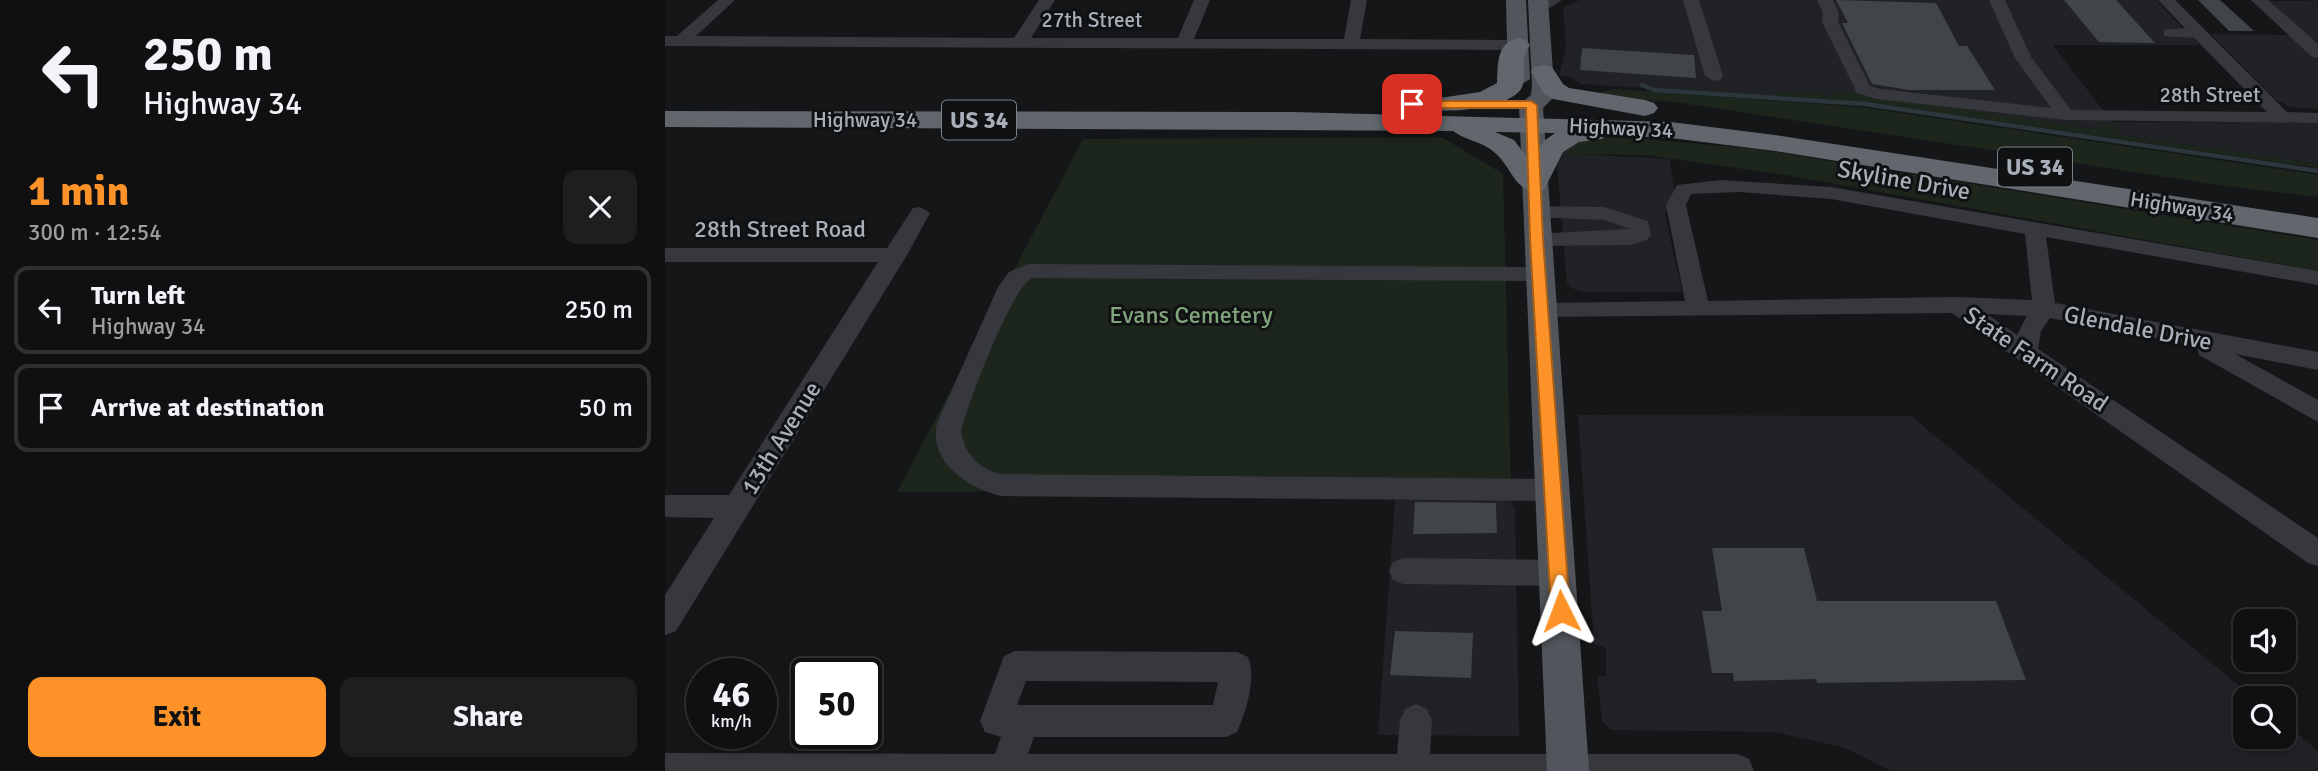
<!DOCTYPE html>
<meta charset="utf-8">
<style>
:root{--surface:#101012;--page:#1e1e20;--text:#f1f3f6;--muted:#9c9d9f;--line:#303032;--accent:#fd9328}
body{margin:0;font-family:Signika,sans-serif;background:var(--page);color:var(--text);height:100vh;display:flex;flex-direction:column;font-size:26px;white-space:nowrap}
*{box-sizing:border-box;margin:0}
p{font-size:23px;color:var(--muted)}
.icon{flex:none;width:38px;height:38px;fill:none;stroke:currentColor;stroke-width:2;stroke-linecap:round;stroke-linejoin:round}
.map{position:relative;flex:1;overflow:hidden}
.panel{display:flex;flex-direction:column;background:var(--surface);width:665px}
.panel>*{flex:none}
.top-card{background:#101012;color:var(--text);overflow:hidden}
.buttons{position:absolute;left:1568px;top:609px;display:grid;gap:14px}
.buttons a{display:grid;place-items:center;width:63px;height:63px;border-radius:14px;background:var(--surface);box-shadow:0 4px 10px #0003,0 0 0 2px var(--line);font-size:35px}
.speed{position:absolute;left:21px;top:658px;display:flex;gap:14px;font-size:35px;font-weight:700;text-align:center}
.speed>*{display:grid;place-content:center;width:91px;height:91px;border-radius:50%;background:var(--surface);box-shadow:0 4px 10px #0003,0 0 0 2px var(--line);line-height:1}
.speed small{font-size:18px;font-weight:400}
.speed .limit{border:4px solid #111;border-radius:10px;background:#fff;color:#111}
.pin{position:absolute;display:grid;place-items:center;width:60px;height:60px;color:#fff;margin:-30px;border-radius:14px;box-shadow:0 4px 10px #0006}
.me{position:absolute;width:77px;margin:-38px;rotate:357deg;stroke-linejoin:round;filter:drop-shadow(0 0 5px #0008)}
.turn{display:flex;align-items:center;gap:24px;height:147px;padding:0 28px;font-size:32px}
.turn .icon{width:91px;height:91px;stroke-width:2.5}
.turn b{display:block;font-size:49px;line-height:60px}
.round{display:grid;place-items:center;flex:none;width:74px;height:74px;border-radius:14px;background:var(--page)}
.head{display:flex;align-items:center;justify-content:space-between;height:119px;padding:0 28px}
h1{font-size:42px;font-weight:700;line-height:52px;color:var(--accent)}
.cta{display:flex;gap:14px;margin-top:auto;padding:14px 28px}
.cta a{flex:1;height:80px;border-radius:14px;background:var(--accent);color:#111;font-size:28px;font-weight:700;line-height:80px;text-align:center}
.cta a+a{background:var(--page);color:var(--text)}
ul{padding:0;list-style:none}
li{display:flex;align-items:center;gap:21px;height:88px;margin:0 14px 10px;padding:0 14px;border:4px solid var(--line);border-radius:14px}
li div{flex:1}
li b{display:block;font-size:26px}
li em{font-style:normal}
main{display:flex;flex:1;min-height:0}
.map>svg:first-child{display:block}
</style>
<main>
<section class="panel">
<div class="top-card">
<div class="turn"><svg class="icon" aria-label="left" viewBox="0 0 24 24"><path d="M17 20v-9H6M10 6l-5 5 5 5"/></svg><div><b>250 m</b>Highway 34</div></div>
</div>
<div class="head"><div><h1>1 min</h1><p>300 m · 12:54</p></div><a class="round"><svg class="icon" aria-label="close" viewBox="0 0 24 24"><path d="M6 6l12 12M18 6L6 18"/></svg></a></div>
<ul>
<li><svg class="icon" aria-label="left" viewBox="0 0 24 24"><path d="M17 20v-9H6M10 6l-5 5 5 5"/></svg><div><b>Turn left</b><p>Highway 34</p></div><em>250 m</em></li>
<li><svg class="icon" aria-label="arrive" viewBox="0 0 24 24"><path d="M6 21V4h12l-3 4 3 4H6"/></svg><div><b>Arrive at destination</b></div><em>50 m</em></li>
</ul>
<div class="cta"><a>Exit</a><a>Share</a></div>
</section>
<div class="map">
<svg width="1653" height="771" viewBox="0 0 1653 771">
<rect width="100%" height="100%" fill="#151618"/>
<g fill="#212225">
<path d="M915 0H1491L1534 45H1388L1447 122 1653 123V164L1455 135 1447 122 1428 129 1202 102 915 84 905 76 894 77 901 47 898 7Z"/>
<path d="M1653 0V45L1601 1H1640Z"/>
<path d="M1546 34 1624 35 1653 60V109L1625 107 1610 99Z"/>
<path d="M891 153 1005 159 1009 190 1000 215 1017 292H919L906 288 902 283Z"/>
<path d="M913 415 1246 416 1589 698H1580V737H1619V722L1653 751V771H1226L1181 748 1111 732 946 730 937 721 932 676H941V648L929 644Z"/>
<path d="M842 495 850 509 854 736 713 735 730 500Z"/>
</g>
<g fill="#1d261d">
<path d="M948 89 1195 107 1653 175V197L1560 186 1010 102 924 96Z"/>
<path d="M1111 91 1165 95 1187 92 1428 129 1447 122 1455 135 1653 164V168L1200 102 1111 96Z"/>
<path d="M943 136 1091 149 1653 240V271L1121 175 981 155 891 154 896 146Z"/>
<path d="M776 137 838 174 846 490 232 492 418 139Z"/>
</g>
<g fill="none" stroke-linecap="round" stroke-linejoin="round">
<path stroke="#2b373c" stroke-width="4.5" d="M977 85 989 90 1200 104 1653 171"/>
</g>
<g fill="#414448">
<path d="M1171 0 1271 3 1294 46H1302L1330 90H1244L1207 84 1177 23H1183Z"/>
<path d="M1399 0H1451L1490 43 1434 42Z"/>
<path d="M1533 0H1555L1589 31H1564Z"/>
<path d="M917 48 1029 55 1031 78 915 70Z"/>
<path d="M750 502 831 503 832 533 748 534Z"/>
<path d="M1047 548H1139L1152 601H1331L1361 680 1152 683 1151 679 1069 681 1068 673H1047L1037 611H1057Z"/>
<path d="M730 631 808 633 806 678 725 675Z"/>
</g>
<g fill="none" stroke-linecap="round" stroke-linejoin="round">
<g fill="#36383d" fill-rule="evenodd">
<path d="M53 0H70L31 36 349 38 374 0H390L366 38H513L529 0H545L529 39H679L686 0H702L695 39 853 40 861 45 853 50 0 46V36H12Z"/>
<path d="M877 0H897L883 9 879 17H867L865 14Z"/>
<path d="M1018 0H1034L1058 76 1055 80 1049 81 1040 76Z"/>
<path d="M1152 0H1168L1174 13 1173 22 1205 86 1215 89 1386 108 1350 58 1324 0H1340L1366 57 1406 110 1602 112 1529 38 1499 36V30L1520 28 1493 0H1510L1622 112 1653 113V123L1401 120 1212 99 1192 93 1157 22 1158 13Z"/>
<path d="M1586 0H1603L1653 44V58L1647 57Z"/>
<path d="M1056 180 1166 187 1653 271V285L1381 237 1390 303 1653 352V370L1570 354 1653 400V422L1534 355 1532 346 1385 318 1376 331 1373 349 1653 538V566L1643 563 1287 313 869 317 866 311 869 305 877 303 1020 301 1001 205 1012 185ZM1074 192 1166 199 1360 234 1367 300 1291 297 1043 301 1021 205 1026 194ZM1322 314 1362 316 1352 335Z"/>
<path d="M870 206 939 207 983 221 986 235 982 240 966 245 872 246 865 244 861 239 865 234 965 229 939 220 863 217 860 212Z"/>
<path d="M255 207 265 213 242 255 11 631 0 635V595L49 518 0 517V495H64L213 262H0V248H222L248 208Z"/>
<path d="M364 264 874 267 882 269 885 274 882 279 874 281 367 278C346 288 302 406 296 432 300 454 314 469 336 474L889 479 899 482 902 490 899 498 889 501 336 496C304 488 263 463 272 423L333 287 344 272Z"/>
<path d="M738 558 894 560 904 564 908 573 904 582 894 586 738 584 728 580 724 571 728 562Z"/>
<path d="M350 651 572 652 583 657C592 677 581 712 572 732L561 737H369L363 754H732L735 720 740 709 751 704 762 709 767 720 765 754H1072L1084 759 1089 771H0V753L330 754 336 737 320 732 315 721 339 656ZM361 681 553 682 548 705H352Z"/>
</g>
<g fill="#52565c" fill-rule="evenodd">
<path d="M841 0H861L865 79 854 86 843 79Z"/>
<path d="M863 0H883L889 86 888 98 878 108 924 771H882L854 105 866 95 867 86Z"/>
</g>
<g fill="#62676e" fill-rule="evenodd">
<path d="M853 38 861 40 865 45C853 63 863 71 857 87 849 107 786 114 768 109L764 104 768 99 815 92 832 83C833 65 831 43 853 38Z"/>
<path d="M878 65 887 67 898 84 904 88 980 100 989 103 993 108 989 113 980 116 888 99 879 94 866 72 869 67Z"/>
<path d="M0 111 628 112 1006 122 1110 135 1653 218V238L1110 151 1006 138 940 135 937 139 914 142 898 152 879 190C850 197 848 167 829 152 818 142 800 140 788 131L0 127ZM830 132 890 133 879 141 865 161 849 140Z"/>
</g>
</g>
<path fill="#fd9328" stroke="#a4601a" stroke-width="2" d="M866 101 872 105 878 239 905 611 903 617 896 620 889 617 886 611 865 239 861 108H747L741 104 747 101Z"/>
<g text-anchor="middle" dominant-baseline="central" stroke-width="6" stroke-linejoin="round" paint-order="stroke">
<g font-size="21" fill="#a7afb9" stroke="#101113">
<text x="427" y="20">27th Street</text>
<text x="1545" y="95">28th Street</text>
<text x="200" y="120">Highway 34</text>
<text transform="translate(956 128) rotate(3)">Highway 34</text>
<text transform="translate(1517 207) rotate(9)">Highway 34</text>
</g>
<g fill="#101113" stroke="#7a8087" stroke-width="2">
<rect x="277" y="100.5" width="74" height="39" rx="5"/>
<rect x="1333" y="147.5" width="74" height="39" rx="5"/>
</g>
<g font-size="23" font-weight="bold" fill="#a7afb9">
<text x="314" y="120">US 34</text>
<text x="1370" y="167">US 34</text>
</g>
<g font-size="24" fill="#a7afb9" stroke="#101113">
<text transform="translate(1239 180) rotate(10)">Skyline Drive</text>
<text x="115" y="229">28th Street Road</text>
<text transform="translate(1473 328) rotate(11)">Glendale Drive</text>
<text transform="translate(1371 359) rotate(34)">State Farm Road</text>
<text transform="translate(116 438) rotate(-58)">13th Avenue</text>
</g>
<g font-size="24" fill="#80a57c" stroke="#101113">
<text x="526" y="315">Evans Cemetery</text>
</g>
</g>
</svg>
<div class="buttons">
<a><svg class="icon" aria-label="sound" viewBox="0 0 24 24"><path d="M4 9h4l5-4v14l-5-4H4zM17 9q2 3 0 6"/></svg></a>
<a><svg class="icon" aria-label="search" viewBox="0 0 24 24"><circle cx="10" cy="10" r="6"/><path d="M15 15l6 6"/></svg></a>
</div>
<div class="speed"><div>46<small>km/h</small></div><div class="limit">50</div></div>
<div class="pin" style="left:747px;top:104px;background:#d93025"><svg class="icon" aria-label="arrive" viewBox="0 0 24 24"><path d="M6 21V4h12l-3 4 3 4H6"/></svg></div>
<svg class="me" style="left:896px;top:611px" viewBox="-20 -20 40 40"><path d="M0-17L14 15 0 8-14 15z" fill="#fd9328" stroke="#fff" stroke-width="4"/></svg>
</div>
</main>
